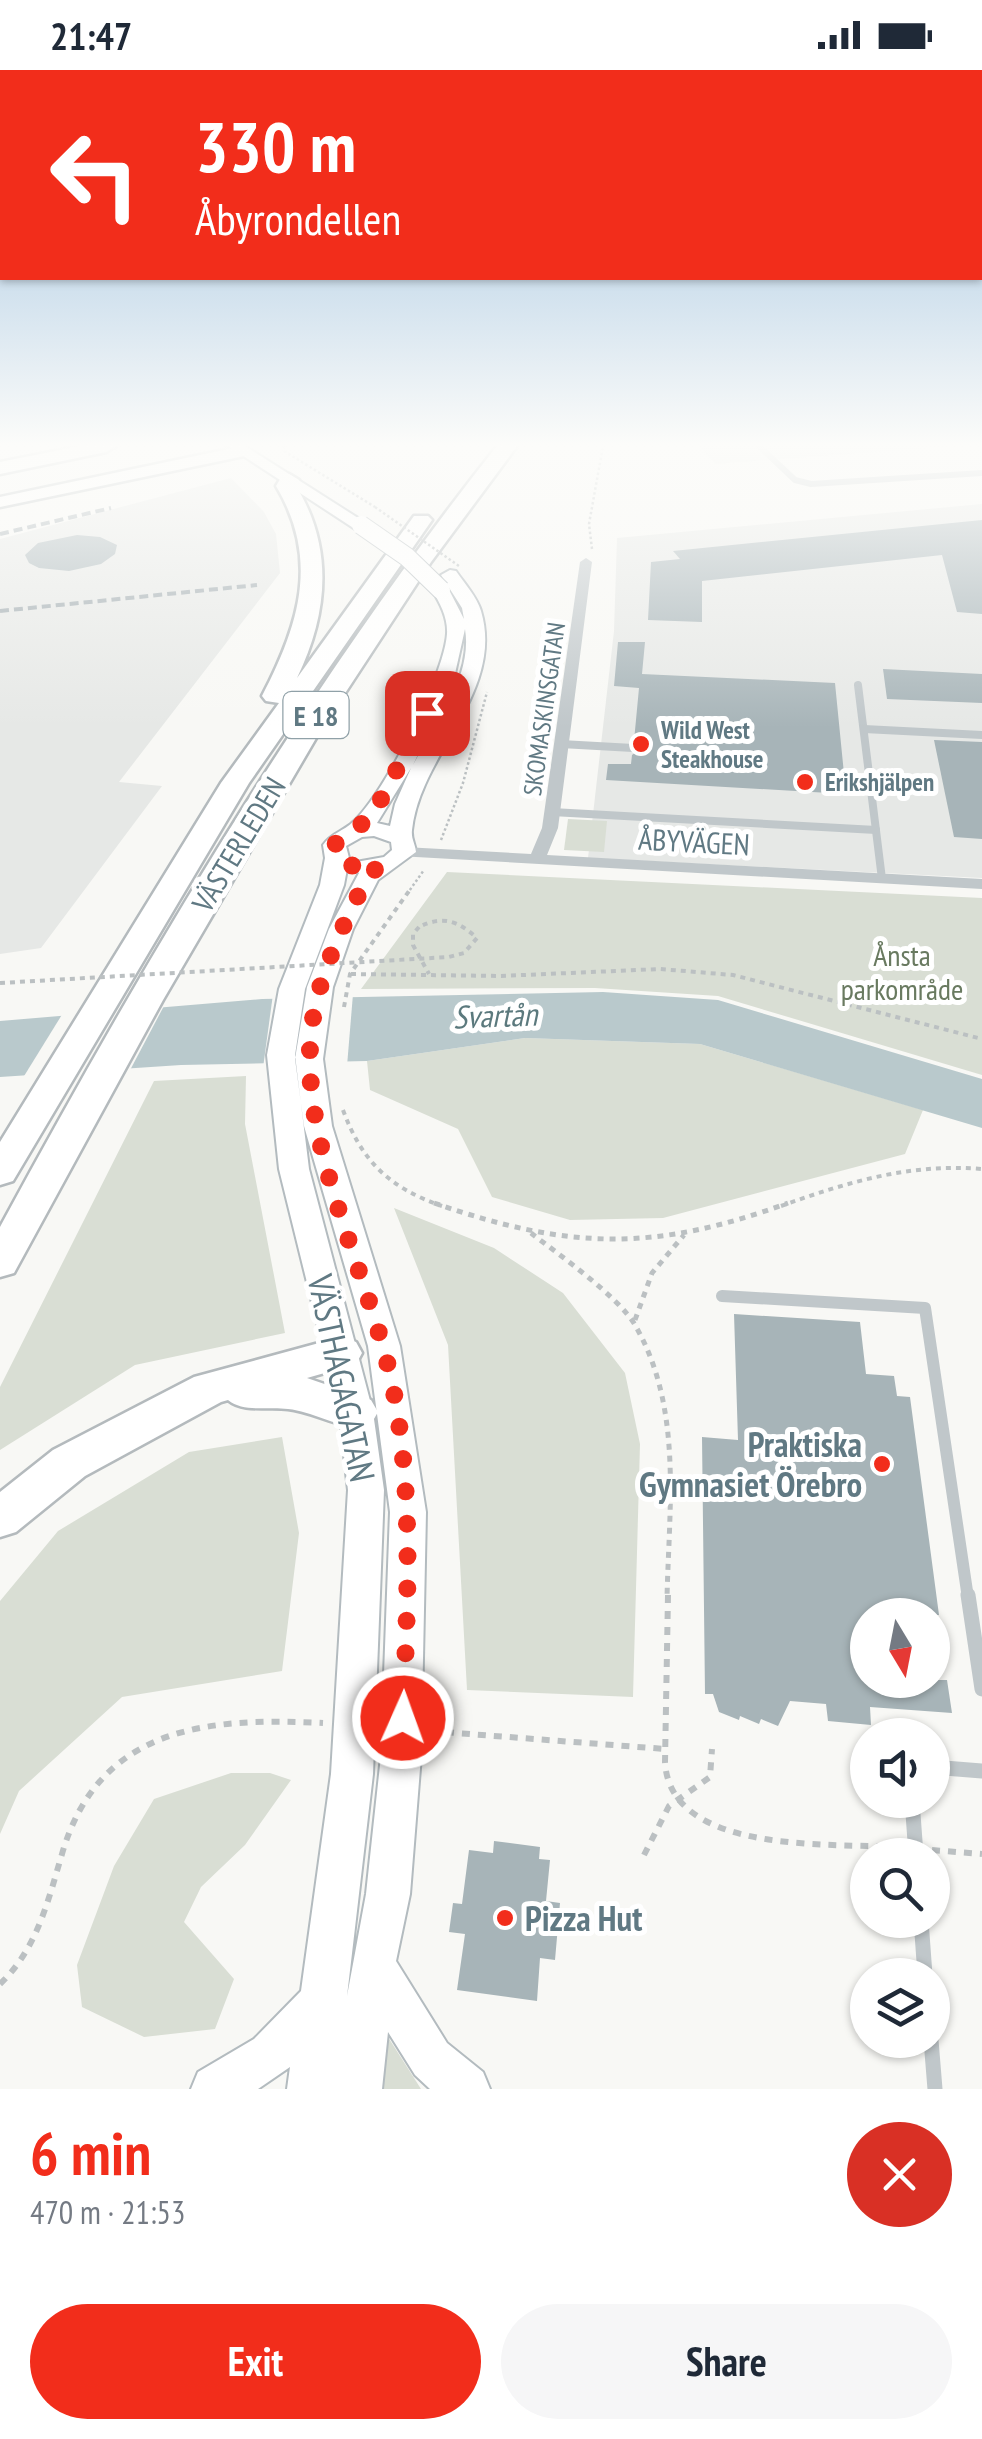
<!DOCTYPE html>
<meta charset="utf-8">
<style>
:root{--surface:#fff;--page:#f6f6f7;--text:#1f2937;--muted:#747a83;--accent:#f22d1b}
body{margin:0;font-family:"PT Sans Narrow",sans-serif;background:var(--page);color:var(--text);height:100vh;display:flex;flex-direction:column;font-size:38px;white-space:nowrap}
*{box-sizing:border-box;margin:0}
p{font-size:32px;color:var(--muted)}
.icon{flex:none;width:55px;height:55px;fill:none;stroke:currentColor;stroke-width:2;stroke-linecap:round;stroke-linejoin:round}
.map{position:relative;height:2019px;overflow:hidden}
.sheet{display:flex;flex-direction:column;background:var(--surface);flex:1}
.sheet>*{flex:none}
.top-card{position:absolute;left:0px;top:0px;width:982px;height:210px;box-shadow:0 2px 8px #0004;background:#f22d1b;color:#fff;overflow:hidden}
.needle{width:65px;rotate:170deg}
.buttons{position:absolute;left:850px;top:1528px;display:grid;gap:20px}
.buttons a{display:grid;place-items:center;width:100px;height:100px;border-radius:50%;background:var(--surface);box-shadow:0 2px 8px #0004;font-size:50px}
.pin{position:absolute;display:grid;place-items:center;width:85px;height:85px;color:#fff;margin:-42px;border-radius:20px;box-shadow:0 5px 15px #0006}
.me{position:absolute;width:110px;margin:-55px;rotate:2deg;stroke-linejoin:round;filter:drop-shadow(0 0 8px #0008)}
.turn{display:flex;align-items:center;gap:35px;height:210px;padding:0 30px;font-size:45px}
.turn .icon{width:130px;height:130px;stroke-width:2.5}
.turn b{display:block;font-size:70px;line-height:85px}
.round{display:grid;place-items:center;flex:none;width:105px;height:105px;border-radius:52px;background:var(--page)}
.head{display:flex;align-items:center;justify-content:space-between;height:170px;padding:0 30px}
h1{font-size:60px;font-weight:800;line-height:75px;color:var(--accent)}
.action{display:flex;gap:20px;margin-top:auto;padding:20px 30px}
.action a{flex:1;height:115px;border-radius:60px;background:var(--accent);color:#fff;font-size:40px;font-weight:800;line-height:115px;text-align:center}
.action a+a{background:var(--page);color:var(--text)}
.status{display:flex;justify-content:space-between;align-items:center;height:70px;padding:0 50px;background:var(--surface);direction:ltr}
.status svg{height:28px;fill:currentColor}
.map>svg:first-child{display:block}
</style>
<div class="status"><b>21:47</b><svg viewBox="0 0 49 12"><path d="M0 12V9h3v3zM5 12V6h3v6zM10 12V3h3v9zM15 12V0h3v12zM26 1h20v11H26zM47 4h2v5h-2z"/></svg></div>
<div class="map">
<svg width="982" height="2019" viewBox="0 0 982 2019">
<rect width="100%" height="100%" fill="#f8f8f5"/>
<g fill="#e6e8e6">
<path d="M699 376H954L715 394Z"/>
<path d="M231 408 264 442 276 464 280 503 119 712 162 716 41 878 0 884V469Z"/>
<path d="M982 434V808L588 788 614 561 617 468Z"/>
</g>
<g fill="#d9ded4">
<path d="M568 749 607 751 604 782 564 780Z"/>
<path d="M447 802 982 828V1005L718 926 595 918 361 919Z"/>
<path d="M525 968 700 974 923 1040 905 1084 663 1148 570 1150 492 1127 458 1059 370 1020 367 991Z"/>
<path d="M246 1006 245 1054 285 1263 135 1295 0 1380V1317L154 1011Z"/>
<path d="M394 1138 494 1178 563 1223 625 1303 640 1374 633 1627 467 1620 448 1275Z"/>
<path d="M282 1367 299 1463 282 1601 122 1627 19 1721 0 1764V1531L58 1461 189 1382Z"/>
<path d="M231 1703H270L291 1710 245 1775 201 1817 184 1852 234 1909 215 1959 144 1967 82 1937 77 1895 114 1796 154 1729Z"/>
<path d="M386 1964 421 2019H379Z"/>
</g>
<path fill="#b9c9cc" d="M603 922 718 930 982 1009V1058L700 974 525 968 367 991 181 995 0 1007V951L262 929Z"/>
<g fill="#f8f8f5">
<path d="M273 924H353L347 996 263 998Z"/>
<path d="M165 934 128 1004 21 1011 63 943Z"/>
</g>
<g fill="#a7b4b8">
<path d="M982 450V544L957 542 942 485 702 511V552L648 550 651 492 680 489 673 481Z"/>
<path d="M77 465 100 467 117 475 115 484 101 494 69 501 39 498 29 493 25 485 38 473Z"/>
<path d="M618 572H645L642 604 835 613 846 724 606 710 608 694H631L632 685 640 679 634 671 639 618 614 616Z"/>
<path d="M883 599 982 604V633L887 629Z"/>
<path d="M934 670 982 672V769L954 767Z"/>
<path d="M734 1244 860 1252 866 1304 894 1306 897 1326 910 1327 939 1545H868V1610H947L952 1643 870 1637 871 1655 828 1651 826 1634 790 1631 778 1656 761 1649 759 1654 740 1646 739 1650 719 1642 713 1624H705L702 1367 738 1370Z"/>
<path d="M494 1771 540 1777 539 1789 550 1790 546 1831 560 1833 555 1890 540 1888 537 1931 457 1920 465 1864 449 1862 453 1833 462 1834 469 1780 493 1783Z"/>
</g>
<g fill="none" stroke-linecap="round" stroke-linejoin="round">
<g stroke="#b3bbbf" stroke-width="4">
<g id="secondary">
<path d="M228 376H245L369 455 355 459Z"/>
<path d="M450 500 456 501C464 513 477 527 481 541 505 622 420 684 412 760 411 769 415 773 416 782L378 810 353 859 333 917 323 989 332 1056 400 1276 426 1442 421 1686 410 1824 396 1891 447 1973 483 2002 490 2019H430L415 2005 388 1962 382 2019H287L290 1997 258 2019H191L198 2002 254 1969 301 1921 331 1704 348 1420 339 1342 279 1099 267 985 279 919 320 815 325 788 323 775C331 763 344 761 353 752 384 724 444 606 447 564 448 548 440 533 432 520L435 516H447L464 549 462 538 441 505ZM465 559C473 606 435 655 413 695L454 608ZM411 698 395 734 390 756 377 753ZM374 766 391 772 392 780 384 787 356 792 352 797 359 803 329 859 307 917 295 989 304 1056 368 1276 390 1442 381 1686 366 1824 347 1926 373 1704 384 1420 373 1342 309 1099 295 985 305 919 344 815 349 788 346 776 362 767Z"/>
</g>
</g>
<g stroke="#b4bbbe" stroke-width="5">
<path id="primary" d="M243 376 251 381 249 385 0 437V427Z"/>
</g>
<g stroke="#b4babd" stroke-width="5">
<g id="highway">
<path d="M80 376H116L106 382 0 404V392Z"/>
<path d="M497 376H517L431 492 319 663 163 930 14 1203 0 1207V1157C147 886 306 617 497 376Z"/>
<path d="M289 404 299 410 296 416C334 478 328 544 297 608L414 446H428L432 450 249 713 13 1111 0 1115V1072L221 713 279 633 266 631 262 626C299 555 320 489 276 416L282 406Z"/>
<path d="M341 1267 356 1272 362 1283 356 1294 307 1308 371 1330 378 1342 371 1354C344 1363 317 1342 288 1339 268 1336 244 1343 228 1330L221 1332 85 1406 16 1462 0 1467V1422L53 1380 194 1307Z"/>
</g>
</g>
<g stroke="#bbc0c2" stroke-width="2.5" stroke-dasharray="2.5 2.5" stroke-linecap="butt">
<path d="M284 376V381L375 437"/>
<path d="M592 479 589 454 603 376"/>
<path d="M441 770 463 713 487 622"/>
<path d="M407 824 424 800"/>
</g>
<g stroke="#bbc0c2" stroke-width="4" stroke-dasharray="5 5" stroke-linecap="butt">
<path d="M419 857 413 864V875L429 904"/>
<path d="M351 904 501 906 660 899 733 905 982 969"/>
<path d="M344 937 350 904 409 821"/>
<path d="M343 1040C362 1092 390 1118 442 1136"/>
<path d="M781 1136C848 1112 910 1093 982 1099"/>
</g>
<g stroke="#bbc0c2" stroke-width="5" stroke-dasharray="6 6" stroke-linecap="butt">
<path d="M434 1133C570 1180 654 1182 788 1133"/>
<path d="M531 1163C558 1184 619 1227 635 1255 683 1338 669 1436 667 1528"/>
<path d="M635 1250 652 1203 684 1165"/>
</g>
<g stroke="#bbc0c2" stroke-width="6" stroke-dasharray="8 8" stroke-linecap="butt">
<path d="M668 1525 665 1692C670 1785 832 1773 898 1777"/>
<path d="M430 1661 665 1679"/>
<path d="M932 1780 982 1784"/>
<path d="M644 1785 669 1736 710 1707 712 1679"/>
<path d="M0 1914C37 1879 48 1831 62 1784 99 1656 208 1647 323 1653"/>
</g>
<path stroke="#c0c7ca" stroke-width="6" d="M759 376 795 410 811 414 982 403"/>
<g stroke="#c0c7ca" stroke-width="8">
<path d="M858 615 882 809"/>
<path d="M864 659 982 665"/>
<path d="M561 674 633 678"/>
<path d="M552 742 876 760"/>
</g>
<path stroke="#c0c7ca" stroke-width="12" d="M722 1226 925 1238 968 1528"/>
<g stroke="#c0c7ca" stroke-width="15">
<path d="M968 1525 982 1619"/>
<path d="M932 1697 982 1701"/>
<path d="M912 1730 916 1785"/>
<path d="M921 1850 925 1905"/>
<path d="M931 1970 935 2019"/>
</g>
<path fill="#c0c7ca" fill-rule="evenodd" d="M586 488 592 492 558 758 547 785 982 809V819L398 786V778L404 777 531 784 542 758 580 492Z"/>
<use href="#secondary" fill="#fff" fill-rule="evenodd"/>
<use href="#primary" fill="#fff" fill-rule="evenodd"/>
<use href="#highway" fill="#fff" fill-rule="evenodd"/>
<g stroke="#9faaaf" stroke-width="4" stroke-dasharray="9 5" stroke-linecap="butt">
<path d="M0 464 111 438"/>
<path d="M0 541 257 515"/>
</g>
<g stroke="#b3bbbf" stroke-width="20" stroke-linecap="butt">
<path id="secondary-bridge" d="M361 455 407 487 441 520"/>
</g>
<path stroke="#bbc0c2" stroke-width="2.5" stroke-dasharray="2.5 2.5" stroke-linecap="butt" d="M375 437 459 496"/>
<path stroke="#bbc0c2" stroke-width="4" stroke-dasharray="5 5" stroke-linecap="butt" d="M0 913 449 887 464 883 477 868C458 851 443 845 419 857"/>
<use href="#secondary-bridge" stroke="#fff" stroke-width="18"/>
</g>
<linearGradient id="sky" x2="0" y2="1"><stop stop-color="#95bcdd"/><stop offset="0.57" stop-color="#fcfcfa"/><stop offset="1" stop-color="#fcfcfa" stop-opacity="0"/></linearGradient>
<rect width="982" height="658" fill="url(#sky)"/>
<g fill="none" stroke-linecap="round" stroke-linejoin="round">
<path stroke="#f22d1b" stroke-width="18" stroke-dasharray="0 32.4" d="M403 1648C407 1539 414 1431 394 1323 372 1207 296 1073 312 955 319 903 344 853 368 806L379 796H353L335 785 334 775 372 746 427 643"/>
</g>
<g fill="#f22d1b" stroke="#fff" stroke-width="4">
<circle cx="641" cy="674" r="10"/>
<circle cx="805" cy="712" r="10"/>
<circle cx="882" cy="1394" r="10"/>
<circle cx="505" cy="1848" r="10"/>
</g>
<g text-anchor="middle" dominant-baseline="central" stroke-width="10" stroke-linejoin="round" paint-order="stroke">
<g font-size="25" fill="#607983" stroke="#fff">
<text transform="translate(544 639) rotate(-82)">SKOMASKINSGATAN</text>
</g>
<g font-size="25" font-weight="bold" fill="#607983" stroke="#fff" text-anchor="start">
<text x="661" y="660">Wild West<tspan x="661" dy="29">Steakhouse</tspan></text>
<text x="825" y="712">Erikshjälpen</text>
</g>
<rect fill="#fff" stroke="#90a1a8" stroke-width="2.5" x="283.5" y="622" width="65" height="46" rx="8"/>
<g font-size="28" font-weight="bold" fill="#607983">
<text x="316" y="645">E 18</text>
</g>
<g font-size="30" fill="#607983" stroke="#fff">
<text transform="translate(694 771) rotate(3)">ÅBYVÄGEN</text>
<text transform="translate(238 774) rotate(-59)">VÄSTERLEDEN</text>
</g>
<g font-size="30" fill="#697a60" stroke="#fff">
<text x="902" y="884">Ånsta<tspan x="902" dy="34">parkområde</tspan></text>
</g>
<g font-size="32" font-style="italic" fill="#5b797d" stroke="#fff">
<text transform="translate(495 945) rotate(-2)">Svartån</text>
</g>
<g font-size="35" fill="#607983" stroke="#fff">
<text transform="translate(342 1308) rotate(78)">VÄSTHAGAGATAN</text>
</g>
<g font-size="35" font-weight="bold" fill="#607983" stroke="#fff" text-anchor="end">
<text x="862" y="1374">Praktiska<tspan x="862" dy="40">Gymnasiet Örebro</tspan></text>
<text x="525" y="1848" text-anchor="start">Pizza Hut</text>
</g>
</g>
</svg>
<div class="buttons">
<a><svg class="needle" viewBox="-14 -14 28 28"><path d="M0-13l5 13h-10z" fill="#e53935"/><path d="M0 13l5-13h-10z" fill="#747a83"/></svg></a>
<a><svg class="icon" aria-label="sound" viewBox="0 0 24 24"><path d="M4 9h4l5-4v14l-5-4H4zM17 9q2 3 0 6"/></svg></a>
<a><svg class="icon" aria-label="search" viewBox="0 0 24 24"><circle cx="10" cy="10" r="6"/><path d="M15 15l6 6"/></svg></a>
<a><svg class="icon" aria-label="layers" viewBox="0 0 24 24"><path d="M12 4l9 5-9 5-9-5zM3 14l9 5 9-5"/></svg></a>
</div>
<div class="pin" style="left:427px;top:643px;background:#d93025"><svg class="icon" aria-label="arrive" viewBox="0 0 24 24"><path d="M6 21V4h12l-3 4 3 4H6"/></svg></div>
<svg class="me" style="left:403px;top:1648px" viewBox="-20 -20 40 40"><circle r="17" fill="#f22d1b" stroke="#fff" stroke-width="3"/><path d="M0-11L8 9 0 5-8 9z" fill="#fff"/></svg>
<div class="top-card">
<div class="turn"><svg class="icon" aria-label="left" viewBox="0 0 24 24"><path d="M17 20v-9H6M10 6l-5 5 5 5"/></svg><div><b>330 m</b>Åbyrondellen</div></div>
</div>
</div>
<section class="sheet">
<div class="head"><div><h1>6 min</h1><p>470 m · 21:53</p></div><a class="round" style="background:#d93025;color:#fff"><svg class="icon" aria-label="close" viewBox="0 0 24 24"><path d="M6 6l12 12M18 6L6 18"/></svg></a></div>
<div class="action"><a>Exit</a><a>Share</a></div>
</section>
